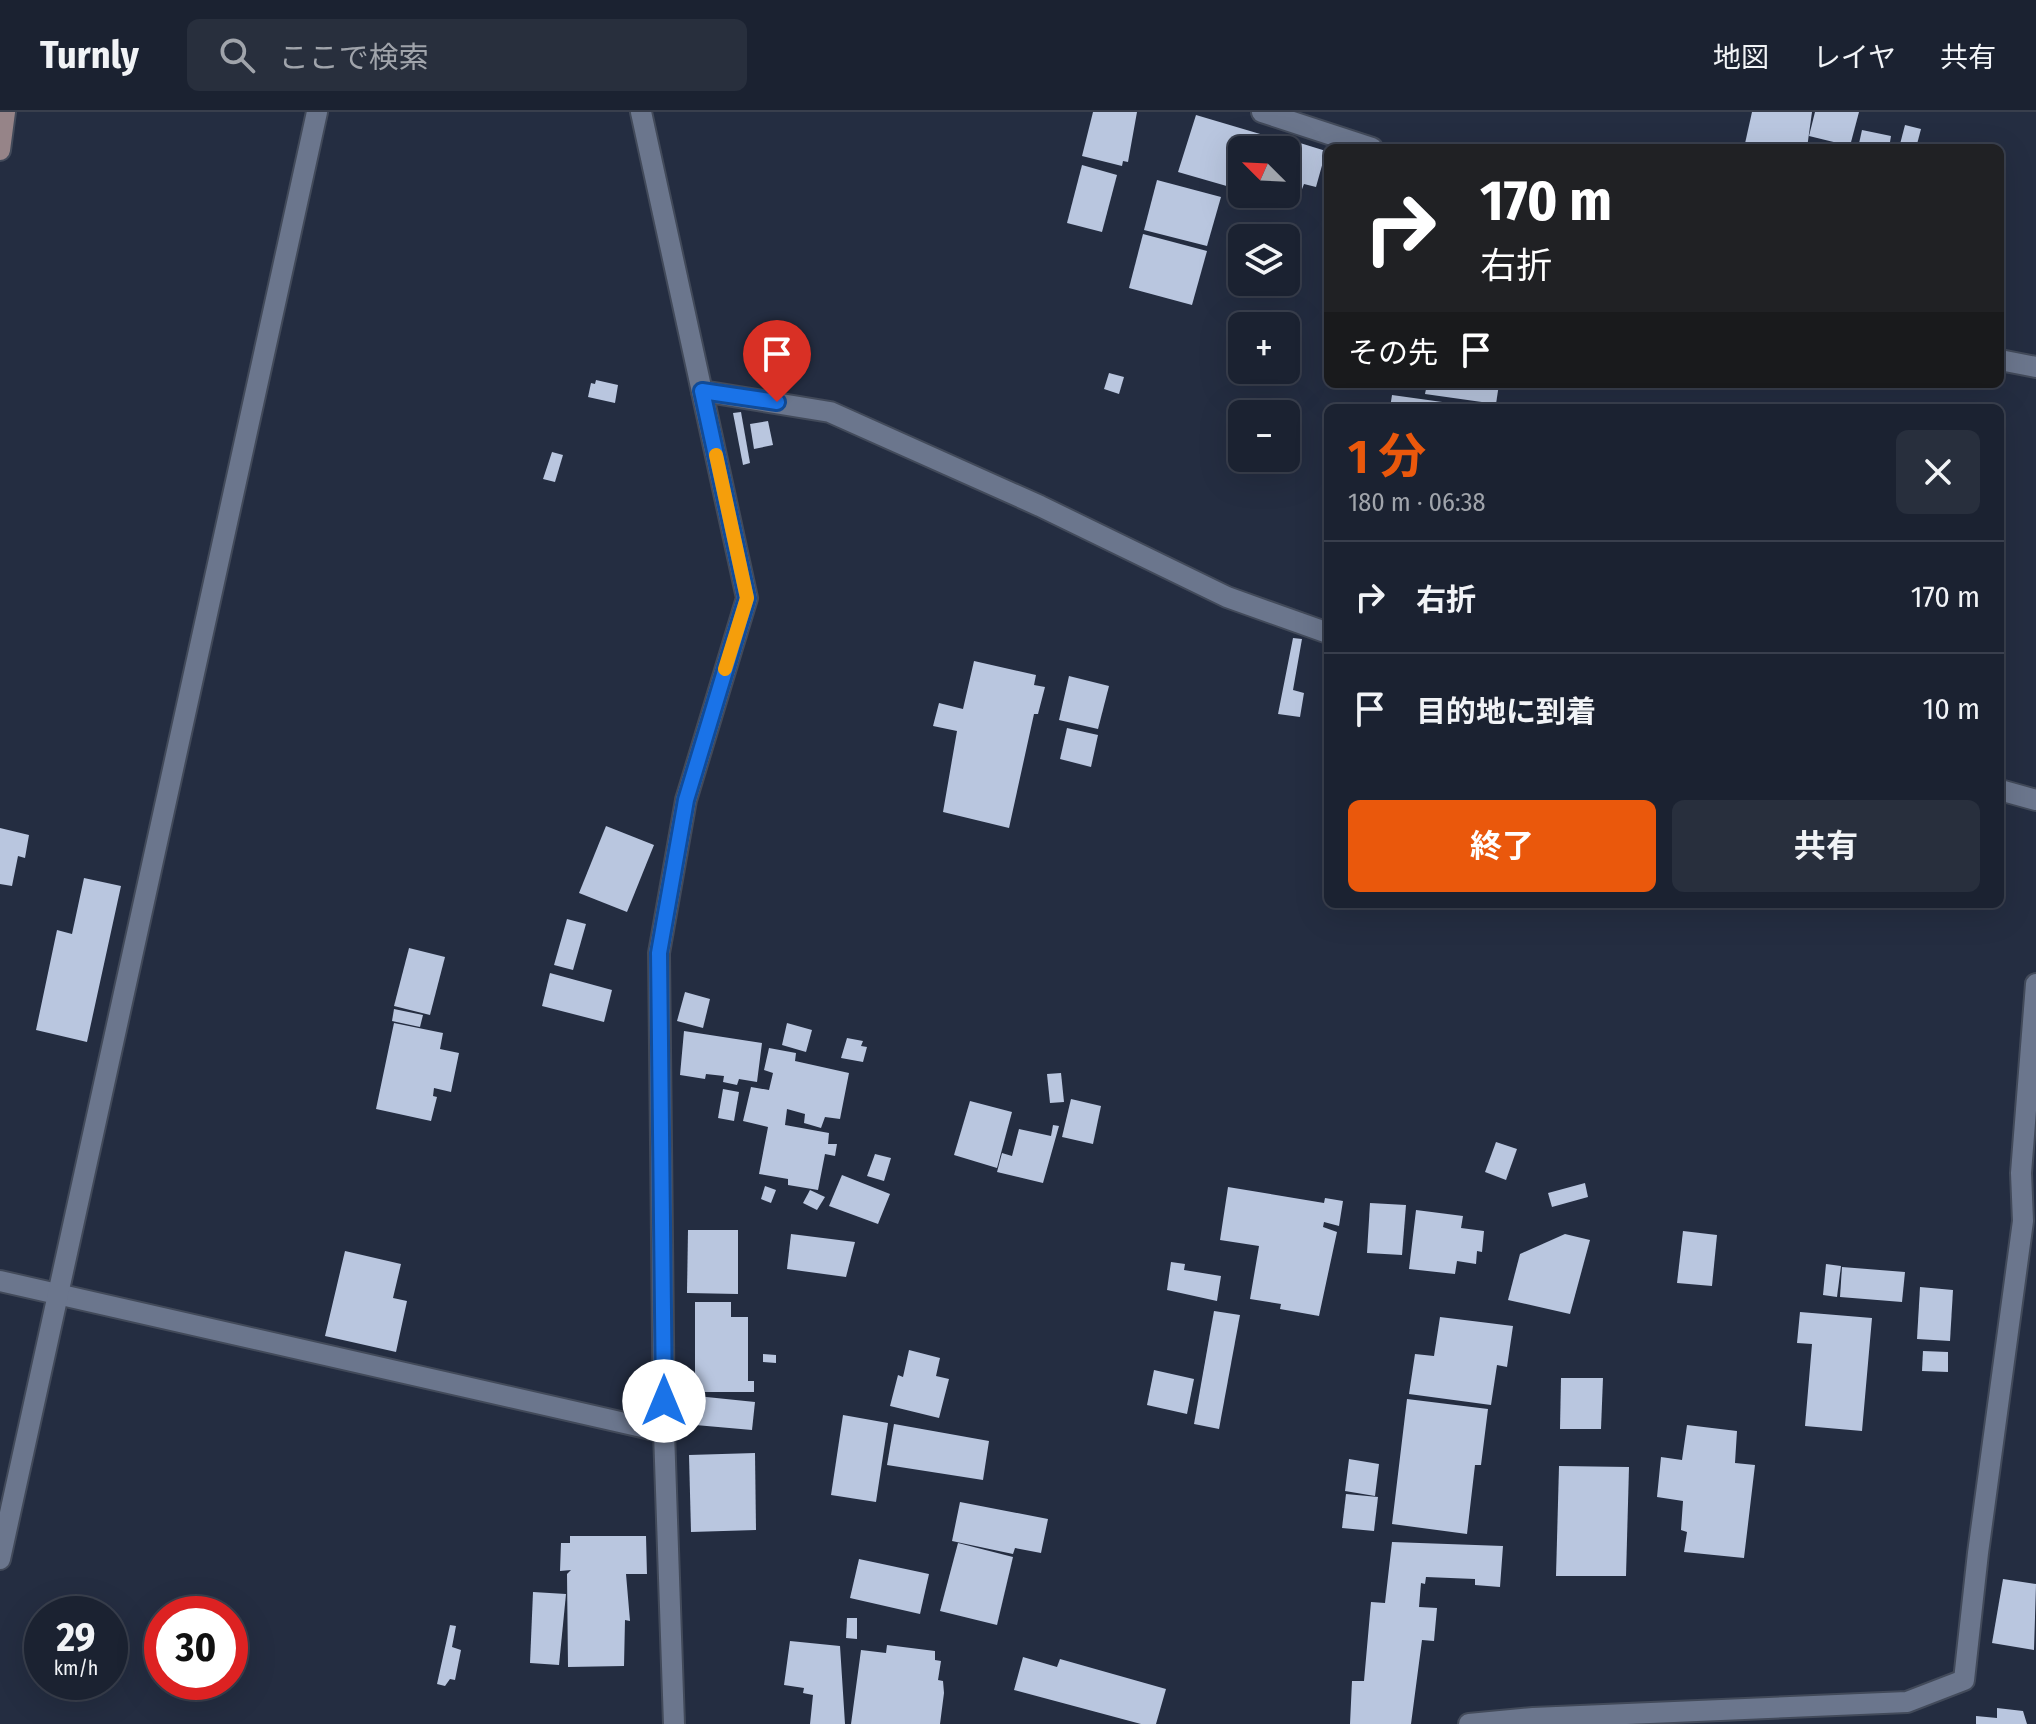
<!DOCTYPE html>
<html lang="ja">
<meta charset="utf-8">
<style>
:root{--surface:#1b2231;--page:#282f3d;--text:#f1f3f6;--muted:#a0a4ab;--line:#393f4d;--accent:#ea580c}
body{margin:0;font-family:"Fira Sans Condensed","Noto Sans JP",sans-serif;background:var(--page);color:var(--text);height:100vh;display:flex;flex-direction:column;font-size:30px;white-space:nowrap}
*{box-sizing:border-box;margin:0}
p{font-size:26px;color:var(--muted)}
.icon{flex:none;width:44px;height:44px;fill:none;stroke:currentColor;stroke-width:2;stroke-linecap:round;stroke-linejoin:round}
.map{position:relative;flex:1;overflow:hidden}
.panel{position:absolute;left:1324px;top:292px;width:680px;height:504px;display:flex;flex-direction:column;background:var(--surface);border-radius:12px;box-shadow:0 8px 32px #0002,0 0 0 2px var(--line)}
.panel>*{flex:none}
.hud{position:absolute;left:1324px;top:32px;width:680px;height:244px;border-radius:12px;box-shadow:0 8px 32px #0002,0 0 0 2px var(--line);background:#202124;color:#fff;overflow:hidden}
.needle{width:52px;rotate:294deg}
.tools{position:absolute;left:1228px;top:24px;display:grid;gap:16px}
.tools a{display:grid;place-items:center;width:72px;height:72px;border-radius:12px;background:var(--surface);box-shadow:0 8px 32px #0002,0 0 0 2px var(--line);font-size:40px}
.speed{position:absolute;left:24px;top:1484px;display:flex;gap:16px;font-size:40px;font-weight:700;text-align:center}
.speed>*{display:grid;place-content:center;width:104px;height:104px;border-radius:50%;background:var(--surface);box-shadow:0 8px 32px #0002,0 0 0 2px var(--line);line-height:1}
.speed small{font-size:20px;font-weight:400}
.speed .limit{border:12px solid #d22;background:#fff;color:#111}
.pin{position:absolute;display:grid;place-items:center;width:68px;height:68px;color:#fff;margin:-82px -34px;border-radius:50% 50% 50% 0;rotate:-45deg;box-shadow:0 0 8px #0007}
.pin .icon{rotate:45deg}
.me{position:absolute;width:88px;margin:-44px;rotate:0deg;stroke-linejoin:round;filter:drop-shadow(0 0 6px #0008)}
.turn{display:flex;align-items:center;gap:28px;height:168px;padding:0 24px;font-size:36px}
.turn .icon{width:104px;height:104px;stroke-width:2.5}
.turn b{display:block;font-size:56px;line-height:68px}
.then{display:flex;align-items:center;height:76px;padding:0 24px;background:#0003;gap:16px;font-size:30px}
.round{display:grid;place-items:center;flex:none;width:84px;height:84px;border-radius:12px;background:var(--page)}
.summary{display:flex;align-items:center;justify-content:space-between;height:136px;padding:0 24px}
h1{font-size:48px;font-weight:700;line-height:60px;color:var(--accent)}
.action{display:flex;gap:16px;margin-top:auto;padding:16px 24px}
.action a{flex:1;height:92px;border-radius:12px;background:var(--accent);color:#fff;font-size:32px;font-weight:700;line-height:92px;text-align:center}
.action a+a{background:var(--page);color:var(--text)}
ul{padding:0;list-style:none}
li{display:flex;align-items:center;gap:24px;height:112px;padding:0 24px;border-top:2px solid var(--line)}
li div{flex:1}
li b{display:block;font-size:30px}
li em{font-style:normal}
header{display:flex;align-items:center;gap:48px;box-sizing:border-box;height:112px;padding:0 40px;background:var(--surface);border-bottom:2px solid var(--line)}
header strong{font-size:38px}
nav{display:flex;gap:44px;margin-inline-start:auto;font-size:28px}
.search{width:560px;height:72px;background:var(--page);display:flex;align-items:center;gap:20px;box-sizing:border-box;padding:0 28px;border-radius:12px;color:var(--muted);font-size:30px}
.map>svg:first-child{display:block}
</style>
<header>
<strong>Turnly</strong>
<div class="search"><svg class="icon" aria-label="search" viewBox="0 0 24 24"><circle cx="10" cy="10" r="6"/><path d="M15 15l6 6"/></svg>ここで検索</div>
<nav><a>地図</a><a>レイヤ</a><a>共有</a></nav>
</header>
<div class="map">
<svg width="2036" height="1612" viewBox="0 0 2036 1612">
<rect width="100%" height="100%" fill="#242d41"/>
<g fill="#b9c6df">
<path d="M1093 0H1137L1128 50 1123 49 1122 54 1082 44Z"/>
<path d="M1752 0H1812L1807 36H1744Z"/>
<path d="M1815 0H1859L1850 34 1809 24Z"/>
<path d="M1196 3 1280 28 1277 38H1242V62L1237 77 1178 60Z"/>
<path d="M1905 13 1921 17 1916 36H1899Z"/>
<path d="M1862 18 1891 24 1889 36H1858Z"/>
<path d="M1287 27 1326 39 1316 75 1304 72 1299 85 1286 81 1284 38Z"/>
<path d="M1082 53 1117 63 1102 120 1067 111Z"/>
<path d="M1157 68 1221 85 1207 134 1144 118Z"/>
<path d="M1143 122 1207 139 1192 193 1129 176Z"/>
<path d="M1109 261 1124 265 1119 282 1104 277Z"/>
<path d="M596 268 618 273 615 291 588 285 591 271 595 272Z"/>
<path d="M1427 272H1499L1496 292 1425 282Z"/>
<path d="M1392 283 1471 294V296H1390Z"/>
<path d="M741 300 750 351 743 353 733 301Z"/>
<path d="M768 309 773 333 754 337 750 312Z"/>
<path d="M552 340 563 343 555 370 543 367Z"/>
<path d="M1293 526 1302 527 1293 578 1304 581 1300 605 1278 602Z"/>
<path d="M974 549 1036 563 1034 573 1045 575 1038 602H1034L1009 716 943 700 957 619 933 614 939 591 963 597Z"/>
<path d="M1069 564 1109 574 1098 617 1059 608Z"/>
<path d="M1067 616 1098 623 1091 655 1060 647Z"/>
<path d="M606 714 654 733 627 800 579 781Z"/>
<path d="M0 716 29 723 25 746 18 744 12 774 0 772Z"/>
<path d="M84 766 121 774 87 930 36 918 57 818 72 822Z"/>
<path d="M567 807 586 812 573 858 554 853Z"/>
<path d="M409 836 445 845 430 903 394 894Z"/>
<path d="M550 861 612 878 604 910 542 894Z"/>
<path d="M685 880 710 887 703 916 677 909Z"/>
<path d="M394 897 423 903 420 915 392 909Z"/>
<path d="M394 911 443 921 440 937 459 941 451 980 434 976 433 984 437 985 431 1009 376 997Z"/>
<path d="M787 911 812 918 806 940 782 933Z"/>
<path d="M684 919 762 931 757 970 739 967 737 973 723 970 724 964 706 962 705 967 680 963Z"/>
<path d="M847 926 863 929 861 934 867 935 863 950 841 946Z"/>
<path d="M769 936 796 941 795 949 849 961 840 1007 825 1005 821 1016 804 1011 805 1002 787 997 785 1013 829 1021 828 1032H837L835 1044 825 1042 818 1078 788 1073V1067L759 1062 768 1015 743 1009 751 975 769 978 773 961 764 958Z"/>
<path d="M1061 961 1064 990 1050 991 1047 962Z"/>
<path d="M723 977 739 980 734 1009 718 1006Z"/>
<path d="M1071 987 1101 994 1093 1032 1062 1025Z"/>
<path d="M970 989 1012 1000 997 1056 954 1043Z"/>
<path d="M1053 1013 1059 1014 1043 1071 997 1060 1002 1041 1012 1044 1019 1017 1051 1024Z"/>
<path d="M1496 1030 1517 1037 1506 1068 1485 1060Z"/>
<path d="M875 1042 891 1046 884 1069 867 1064Z"/>
<path d="M842 1063 890 1082 878 1112 829 1094Z"/>
<path d="M1585 1071 1588 1085 1552 1095 1548 1081Z"/>
<path d="M765 1074 776 1078 771 1091 761 1087Z"/>
<path d="M1228 1075 1324 1091 1325 1086 1343 1089 1339 1114 1324 1110 1323 1115 1337 1120 1319 1204 1280 1197 1281 1192 1250 1187 1259 1134 1220 1128Z"/>
<path d="M810 1078 825 1085 817 1098 803 1091Z"/>
<path d="M1370 1091 1406 1093 1402 1143 1367 1141Z"/>
<path d="M1416 1098 1463 1104 1461 1116 1484 1119 1482 1140 1477 1139 1476 1152 1457 1149 1455 1162 1409 1157Z"/>
<path d="M688 1118H738V1182L687 1181Z"/>
<path d="M1683 1119 1717 1123 1712 1174 1677 1171Z"/>
<path d="M791 1122 855 1130 846 1165 787 1157Z"/>
<path d="M1565 1122 1590 1128 1570 1202 1508 1188 1520 1142Z"/>
<path d="M345 1139 401 1152 393 1186 407 1189 396 1240 325 1224Z"/>
<path d="M1171 1150 1185 1152 1184 1158 1221 1164 1217 1189 1167 1178Z"/>
<path d="M1826 1152 1841 1154 1837 1185 1823 1183Z"/>
<path d="M1842 1155 1905 1160 1902 1190 1840 1185Z"/>
<path d="M1920 1175 1953 1178 1950 1229 1917 1227Z"/>
<path d="M695 1190H731V1205H748V1269H754V1280H695Z"/>
<path d="M1214 1199 1240 1203 1219 1317 1194 1312Z"/>
<path d="M1800 1200 1872 1206 1862 1319 1805 1314 1812 1232 1797 1231Z"/>
<path d="M1440 1205 1513 1214 1507 1255 1497 1253 1491 1293 1409 1282 1415 1242 1434 1244Z"/>
<path d="M909 1238 940 1246 936 1264 949 1267 939 1306 890 1294 898 1263 903 1265Z"/>
<path d="M1923 1239 1948 1240V1260L1922 1259Z"/>
<path d="M763 1242 776 1243V1251L763 1250Z"/>
<path d="M1154 1258 1194 1267 1187 1302 1147 1293Z"/>
<path d="M1561 1266H1603L1601 1317H1560Z"/>
<path d="M687 1283 755 1290 752 1318 684 1312Z"/>
<path d="M1407 1287 1488 1297 1481 1353H1475L1467 1422 1392 1412Z"/>
<path d="M843 1303 888 1311 876 1390 831 1383Z"/>
<path d="M894 1312 989 1329 983 1368 887 1353Z"/>
<path d="M1687 1313 1737 1319 1735 1351 1755 1353 1744 1446 1684 1440 1687 1420 1681 1418 1683 1389 1657 1385 1661 1345 1682 1348Z"/>
<path d="M755 1341 756 1418 691 1420 689 1343Z"/>
<path d="M1349 1347 1379 1352 1375 1384 1345 1379Z"/>
<path d="M1559 1354 1629 1355 1626 1464H1556Z"/>
<path d="M1346 1382 1378 1385 1374 1419 1342 1416Z"/>
<path d="M960 1390 1048 1407 1041 1441 1015 1436 1013 1442 952 1429Z"/>
<path d="M570 1424H646L647 1462H626L630 1509 625 1508 624 1554 568 1555 567 1462 571 1458 560 1459 561 1431H570Z"/>
<path d="M1392 1430 1503 1434 1500 1475 1475 1473V1467L1426 1465 1425 1472 1421 1471 1419 1495 1437 1496 1434 1529 1422 1528 1411 1612H1350L1352 1569H1364L1371 1490 1385 1491Z"/>
<path d="M958 1431 1013 1445 997 1513 940 1499Z"/>
<path d="M859 1447 929 1462 920 1502 850 1486Z"/>
<path d="M2003 1467 2036 1472 2034 1538 1992 1531Z"/>
<path d="M533 1480 566 1482 559 1553 530 1551Z"/>
<path d="M847 1506H857V1527L846 1526Z"/>
<path d="M450 1513 456 1514 452 1535 461 1538 455 1568 450 1567 445 1574 437 1572Z"/>
<path d="M790 1529 840 1534 845 1612H810L813 1583 803 1581 804 1576 784 1573Z"/>
<path d="M887 1533 935 1539V1548L941 1549 938 1568 943 1569 944 1581 940 1612H851L861 1538 886 1541Z"/>
<path d="M1023 1545 1057 1555 1060 1547 1166 1577 1156 1612H1141L1014 1578Z"/>
<path d="M1997 1596 2023 1599 2027 1612H1976V1604L1997 1606Z"/>
</g>
<g fill="none" stroke-linecap="round" stroke-linejoin="round">
<g stroke="#424a5a" stroke-width="24">
<g id="street">
<path d="M641 0 747 486 686 688 659 841 664 1320 674 1612"/>
<path d="M1262 0 1372 36"/>
<path d="M2000 248 2036 255"/>
<path d="M702 279 830 300 1040 394 1227 485 1328 521"/>
<path d="M2000 678 2036 688"/>
<path d="M0 1169 664 1320"/>
<path d="M0 1447 317 0"/>
<path d="M1469 1612 1533 1606 1907 1590 1964 1568 1978 1441 2023 1109 2021 1061 2036 872"/>
</g>
</g>
<g stroke="#424a5a" stroke-width="24">
<path id="secondary" d="M0 38 5 0"/>
</g>
<use href="#street" stroke="#6b768d" stroke-width="20"/>
<use href="#secondary" stroke="#968488" stroke-width="20"/>
</g>
<g fill="none" stroke-linecap="round" stroke-linejoin="round">
<g stroke="#114b97" stroke-width="20">
<path id="route" d="M664 1289 659 841 686 688 747 486 702 279 777 290"/>
</g>
<use href="#route" stroke="#1a73e8" stroke-width="14"/>
<path stroke="#f59e0b" stroke-width="14" d="M716 343 747 486 725 557"/>
</g>
</svg>
<div class="tools">
<a><svg class="needle" viewBox="-14 -14 28 28"><path d="M0-13l5 13h-10z" fill="#e53935"/><path d="M0 13l5-13h-10z" fill="#a0a4ab"/></svg></a>
<a><svg class="icon" aria-label="layers" viewBox="0 0 24 24"><path d="M12 4l9 5-9 5-9-5zM3 14l9 5 9-5"/></svg></a>
<a>+</a>
<a>−</a>
</div>
<div class="speed"><div>29<small>km/h</small></div><div class="limit">30</div></div>
<div class="pin" style="left:777px;top:290px;background:#d93025"><svg class="icon" aria-label="arrive" viewBox="0 0 24 24"><path d="M6 21V4h12l-3 4 3 4H6"/></svg></div>
<svg class="me" style="left:664px;top:1289px" viewBox="-20 -20 40 40"><circle r="19" fill="#fff"/><path d="M0-13L10 11 0 6-10 11z" fill="#1a73e8"/></svg>
<div class="hud">
<div class="turn"><svg class="icon" aria-label="right" viewBox="0 0 24 24"><path d="M7 20v-9h11M14 6l5 5-5 5"/></svg><div><b>170 m</b>右折</div></div>
<div class="then">その先<svg class="icon" aria-label="arrive" viewBox="0 0 24 24"><path d="M6 21V4h12l-3 4 3 4H6"/></svg></div>
</div>
<section class="panel">
<div class="summary"><div><h1>1 分</h1><p>180 m · 06:38</p></div><a class="round"><svg class="icon" aria-label="close" viewBox="0 0 24 24"><path d="M6 6l12 12M18 6L6 18"/></svg></a></div>
<ul>
<li><svg class="icon" aria-label="right" viewBox="0 0 24 24"><path d="M7 20v-9h11M14 6l5 5-5 5"/></svg><div><b>右折</b></div><em>170 m</em></li>
<li><svg class="icon" aria-label="arrive" viewBox="0 0 24 24"><path d="M6 21V4h12l-3 4 3 4H6"/></svg><div><b>目的地に到着</b></div><em>10 m</em></li>
</ul>
<div class="action"><a>終了</a><a>共有</a></div>
</section>
</div>
